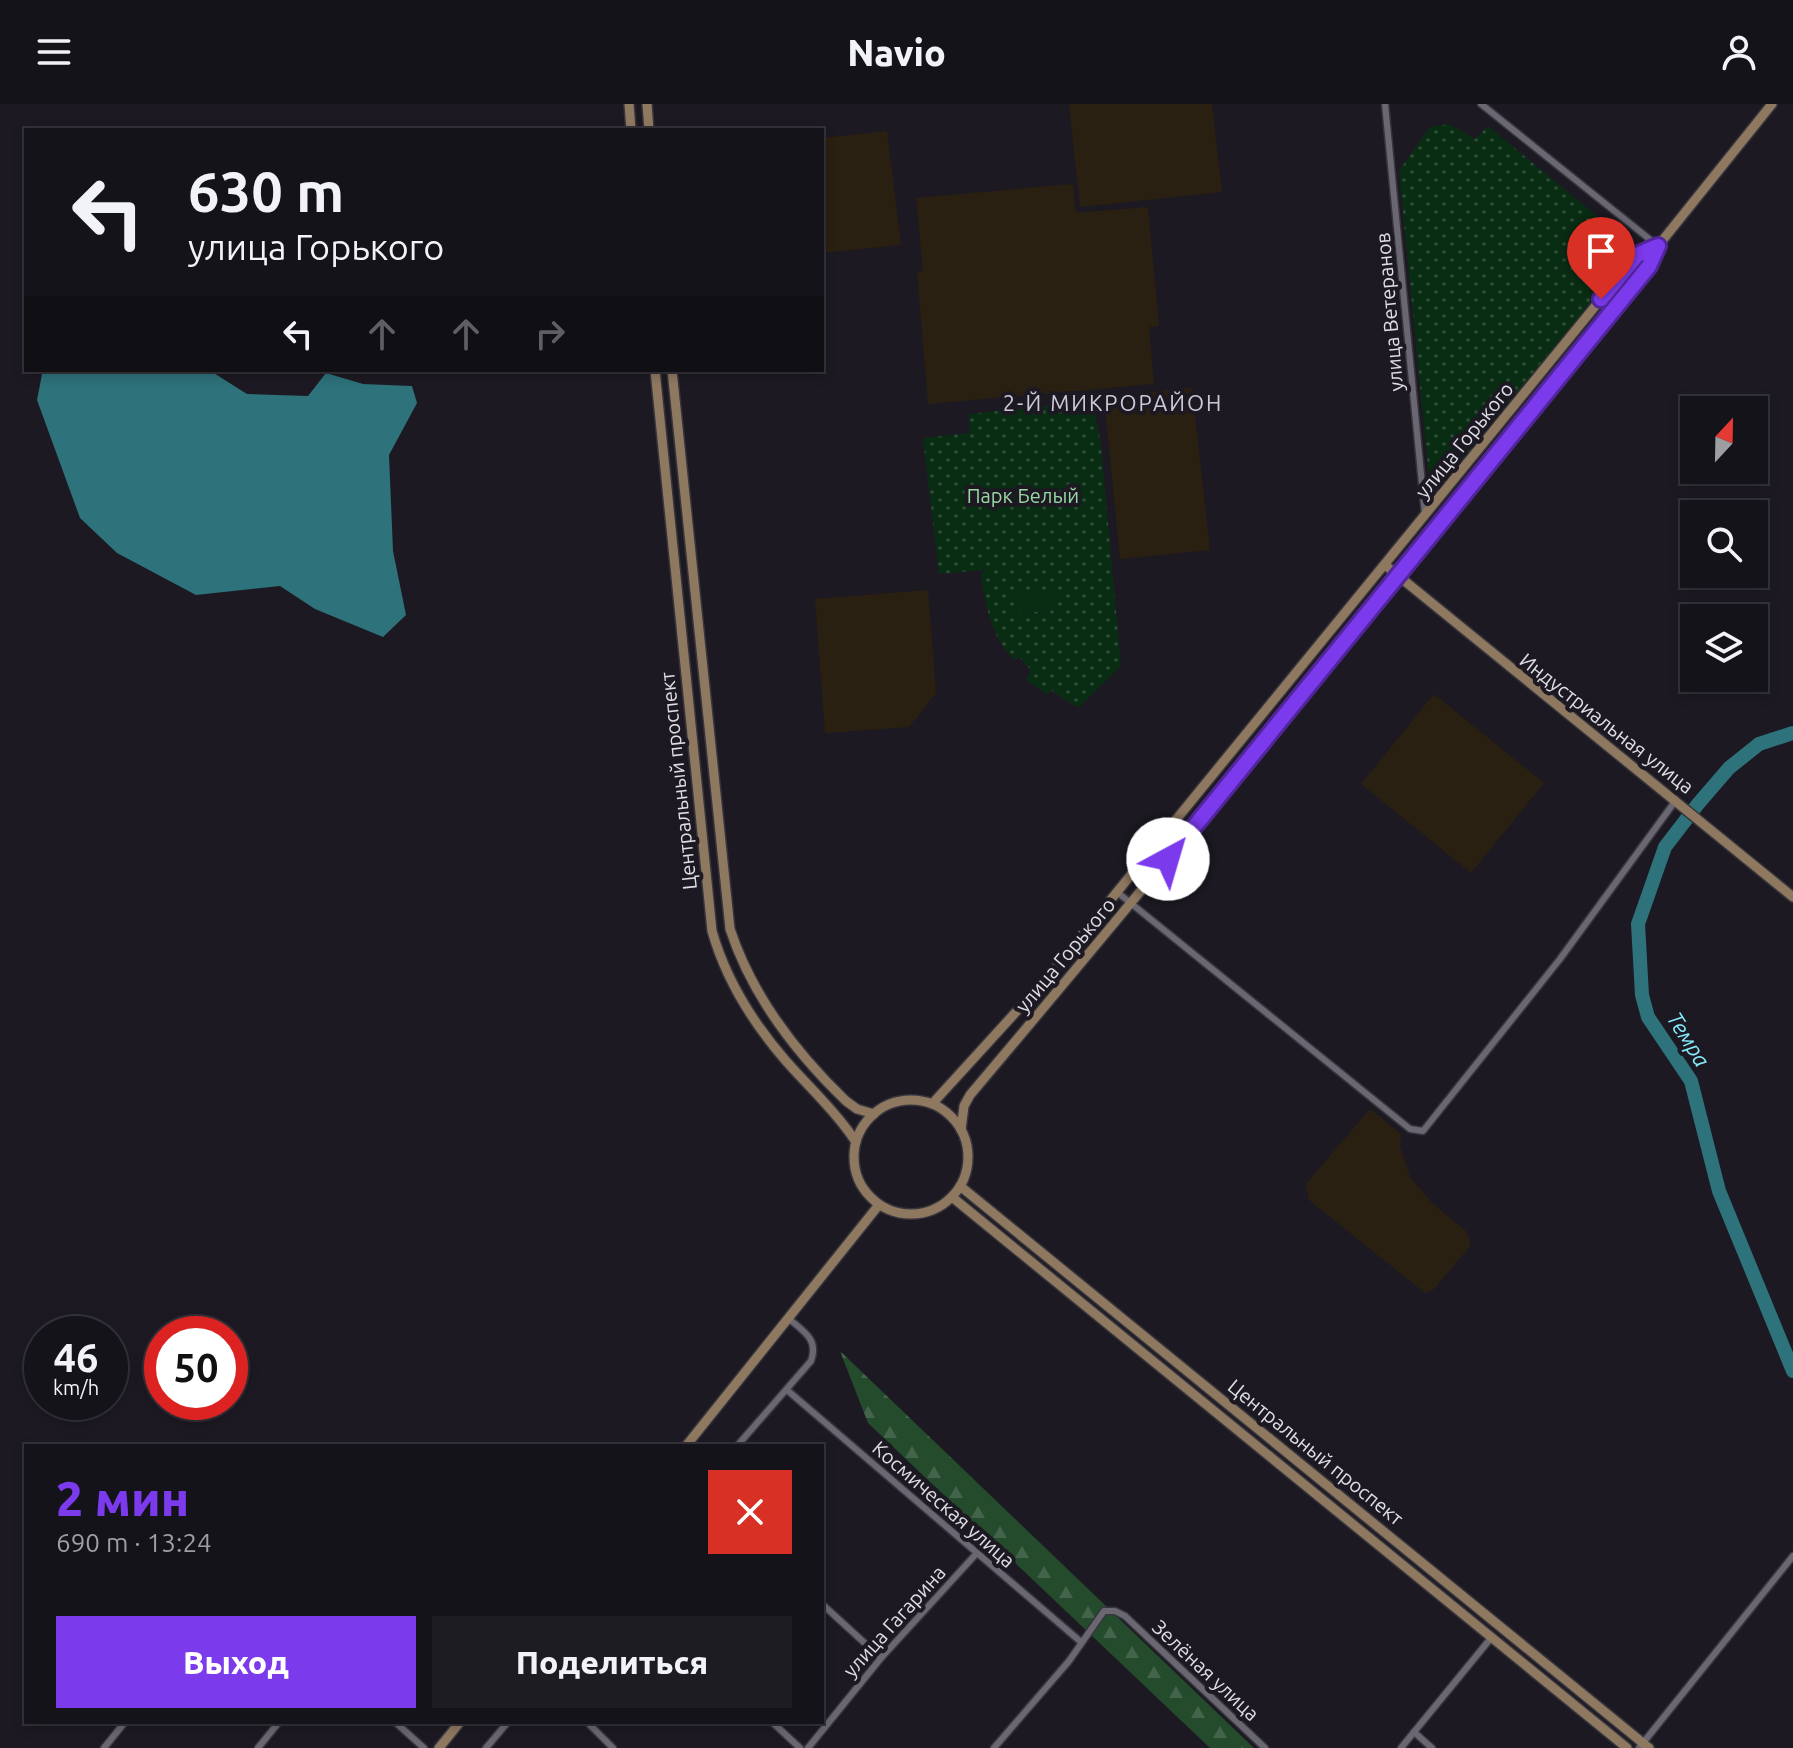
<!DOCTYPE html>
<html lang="ru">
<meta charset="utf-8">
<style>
:root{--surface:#15131a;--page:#1e1c23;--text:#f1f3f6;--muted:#9d9ea2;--line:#343239;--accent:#7c3aed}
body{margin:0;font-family:Ubuntu,sans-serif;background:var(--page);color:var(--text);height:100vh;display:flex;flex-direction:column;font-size:30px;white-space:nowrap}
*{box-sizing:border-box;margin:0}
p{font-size:26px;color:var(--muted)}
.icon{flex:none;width:44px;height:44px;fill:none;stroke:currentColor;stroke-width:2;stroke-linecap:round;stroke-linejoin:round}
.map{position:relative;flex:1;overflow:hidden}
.side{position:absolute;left:24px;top:1340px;width:800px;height:280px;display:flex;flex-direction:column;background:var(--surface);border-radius:0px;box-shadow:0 4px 12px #0003,0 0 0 2px var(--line)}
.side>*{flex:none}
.guide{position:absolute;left:24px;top:24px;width:800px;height:244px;border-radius:0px;box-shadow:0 4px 12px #0003,0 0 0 2px var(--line);background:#15131a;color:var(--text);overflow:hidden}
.needle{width:52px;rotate:22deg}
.buttons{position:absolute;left:1680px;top:292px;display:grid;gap:16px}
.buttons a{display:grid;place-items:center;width:88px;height:88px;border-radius:0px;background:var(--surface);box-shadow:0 4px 12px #0003,0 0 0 2px var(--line);font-size:40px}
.speed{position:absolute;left:24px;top:1212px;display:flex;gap:16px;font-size:40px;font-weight:700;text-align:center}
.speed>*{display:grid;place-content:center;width:104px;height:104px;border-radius:50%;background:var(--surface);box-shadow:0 4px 12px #0003,0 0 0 2px var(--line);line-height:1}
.speed small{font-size:20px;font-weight:400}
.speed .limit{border:12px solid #d22;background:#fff;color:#111}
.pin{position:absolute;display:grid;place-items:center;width:68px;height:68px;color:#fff;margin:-82px -34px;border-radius:50% 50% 50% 0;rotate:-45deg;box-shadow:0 0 8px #0007}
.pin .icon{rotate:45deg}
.me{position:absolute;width:88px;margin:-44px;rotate:39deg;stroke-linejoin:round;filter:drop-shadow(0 0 6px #0008)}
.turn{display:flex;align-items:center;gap:28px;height:168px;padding:0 32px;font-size:36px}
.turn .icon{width:104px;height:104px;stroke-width:2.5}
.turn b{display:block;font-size:56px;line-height:68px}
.lanes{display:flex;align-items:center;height:76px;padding:0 32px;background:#0003;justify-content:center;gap:40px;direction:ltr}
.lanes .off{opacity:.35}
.round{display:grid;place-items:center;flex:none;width:84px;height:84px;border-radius:0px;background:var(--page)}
.headline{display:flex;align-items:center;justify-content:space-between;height:136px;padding:0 32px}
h1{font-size:48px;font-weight:800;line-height:60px;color:var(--accent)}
.action{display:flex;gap:16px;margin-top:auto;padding:16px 32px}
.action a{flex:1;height:92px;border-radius:0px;background:var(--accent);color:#fff;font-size:32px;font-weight:800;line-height:92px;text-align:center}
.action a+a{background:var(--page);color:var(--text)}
header{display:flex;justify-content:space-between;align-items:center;height:104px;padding:0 32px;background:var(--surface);font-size:36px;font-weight:800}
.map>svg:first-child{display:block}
</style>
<header><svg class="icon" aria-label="menu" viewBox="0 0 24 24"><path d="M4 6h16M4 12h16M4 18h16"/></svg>Navio<svg class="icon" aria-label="person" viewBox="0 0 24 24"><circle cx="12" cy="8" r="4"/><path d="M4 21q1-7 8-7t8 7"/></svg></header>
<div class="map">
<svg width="1793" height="1644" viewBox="0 0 1793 1644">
<defs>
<pattern id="grass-dots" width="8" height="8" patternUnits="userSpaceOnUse" patternTransform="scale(2)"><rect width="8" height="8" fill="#092d13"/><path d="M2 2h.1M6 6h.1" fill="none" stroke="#2d4b35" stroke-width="1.8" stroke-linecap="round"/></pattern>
<pattern id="forest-firs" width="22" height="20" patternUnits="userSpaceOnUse" patternTransform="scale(2)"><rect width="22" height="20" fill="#234b2c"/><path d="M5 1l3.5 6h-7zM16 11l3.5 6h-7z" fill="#43644a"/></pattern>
</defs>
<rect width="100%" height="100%" fill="#1c1922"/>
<g fill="#2a2011">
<path d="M1069 0H1212L1222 88 1080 103Z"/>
<path d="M887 27 901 141 822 149V34Z"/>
<path d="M1073 80 1076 109 1148 103 1159 222 1149 223 1154 280 928 300 917 168 923 167 916 94Z"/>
<path d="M1192 284 1210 446 1120 455 1104 292Z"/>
<path d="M928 486 936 589 909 623 825 629 815 495Z"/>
<path d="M1434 590 1544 679 1471 769 1361 680Z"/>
<path d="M1370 1005 1401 1030 1400 1043 1410 1073 1433 1100 1466 1127 1471 1141 1434 1185 1425 1189 1309 1096 1306 1080Z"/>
</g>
<g fill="url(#grass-dots)">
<path d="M1449 20 1475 35 1488 22 1620 131 1628 148 1624 157 1431 394 1399 67 1430 23Z"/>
<path d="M1093 297 1101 342 1121 562 1078 604 1051 586 1047 591 1026 575 1031 566 1019 553 1015 556C992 536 985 500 981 471L985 466 939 470 923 334 970 329 969 310Z"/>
</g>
<path fill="url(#forest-firs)" d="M840 1247 1254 1644H1210L868 1319Z"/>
<path fill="#092d13" d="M1053 485 1055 506 1017 510 1015 490Z"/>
<path fill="#2e727b" d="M48 266H209L247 290 308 292 326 269 363 280 412 282 417 299 389 351 393 447 406 511 383 533 315 505 280 482 196 491 117 449 80 414 37 296 42 270Z"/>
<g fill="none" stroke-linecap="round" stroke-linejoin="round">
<path stroke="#2e727b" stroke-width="14" d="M1793 629 1759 640 1729 664 1698 700 1665 743 1638 820 1642 891 1648 913 1691 977 1719 1087 1793 1267"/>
<g stroke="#37353c" stroke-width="9">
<g id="street">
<path d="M1385 0 1425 411"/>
<path d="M1481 0 1658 142"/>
<path d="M1117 788 1410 1025 1423 1027 1560 855 1676 696"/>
<path d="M787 1286 1081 1538"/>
<path d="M737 1342 811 1257C819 1235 803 1227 788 1214"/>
<path d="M822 1500 881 1554"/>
<path d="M395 1618 424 1644"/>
<path d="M587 1618 613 1644"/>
<path d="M772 1618 800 1644"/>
<path d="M1414 1628 1432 1644"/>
<path d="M104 1644 125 1618"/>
<path d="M258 1644 279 1618"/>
<path d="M486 1644 508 1618"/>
<path d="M808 1644 881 1554 976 1450"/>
<path d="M994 1644 1069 1557 1104 1507H1115L1125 1512 1265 1644"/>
<path d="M1401 1644 1491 1534"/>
<path d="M1639 1644 1793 1452"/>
</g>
</g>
<g stroke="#37353c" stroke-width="12">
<g id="secondary">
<path d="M629 0 631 26"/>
<path d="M647 0 649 26"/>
<path d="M655 266 712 827C726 876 753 919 786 957 810 984 836 1008 856 1038"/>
<path d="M672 266 730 825C752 892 795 948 846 997L857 1005 874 1010"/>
<path d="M1385 461 1793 793"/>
<circle cx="911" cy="1053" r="57"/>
<path d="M932 1000 1046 875 1637 151 1658 142"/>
<path d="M961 1026 964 1002 970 991C1201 718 1425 440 1649 162L1658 142 1772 0"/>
<path d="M960 1082 1649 1644"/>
<path d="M952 1093 1627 1644"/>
<path d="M686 1342 878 1102"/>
<path d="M439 1644 460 1618"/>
</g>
</g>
<use href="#street" stroke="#6a6772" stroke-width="6"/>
<use href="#secondary" stroke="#8f7860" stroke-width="9"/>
</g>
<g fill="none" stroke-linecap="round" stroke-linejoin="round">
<g stroke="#51269a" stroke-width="20">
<path id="route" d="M1168 755 1649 162 1658 142 1637 151 1601 195"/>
</g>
<use href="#route" stroke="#7c3aed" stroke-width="14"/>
</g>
<g text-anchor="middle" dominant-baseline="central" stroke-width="8" stroke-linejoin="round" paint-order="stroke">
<g font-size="20" fill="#e0dee5" stroke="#1c1922">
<text transform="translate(1389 208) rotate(-95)">улица Ветеранов</text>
<text transform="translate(1464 336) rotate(-51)">улица Горького</text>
<text transform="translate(1607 619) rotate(38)">Индустриальная улица</text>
<text transform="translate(678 677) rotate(-96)">Центральный проспект</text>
<text transform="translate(1065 851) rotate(-50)">улица Горького</text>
<text transform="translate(1316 1348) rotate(39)">Центральный проспект</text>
<text transform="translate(944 1400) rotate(41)">Космическая улица</text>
<text transform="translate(894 1517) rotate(-48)">улица Гагарина</text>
<text transform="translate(1206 1566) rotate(43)">Зелёная улица</text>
</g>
<g font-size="20" fill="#98d9a3" stroke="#1c1922">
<text x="1023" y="391">Парк Белый</text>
</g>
<g font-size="22" letter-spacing="2" fill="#cdc9d6" stroke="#1c1922">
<text x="1113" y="298">2-Й МИКРОРАЙОН</text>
</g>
<g font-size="22" font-style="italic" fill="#85eefc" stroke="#1c1922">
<text transform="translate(1689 935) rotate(58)">Темра</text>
</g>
</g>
</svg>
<div class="buttons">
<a><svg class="needle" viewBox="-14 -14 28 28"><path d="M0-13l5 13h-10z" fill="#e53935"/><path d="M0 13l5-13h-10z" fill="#9d9ea2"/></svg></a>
<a><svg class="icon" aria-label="search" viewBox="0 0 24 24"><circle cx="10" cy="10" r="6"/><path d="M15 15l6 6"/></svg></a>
<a><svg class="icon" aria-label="layers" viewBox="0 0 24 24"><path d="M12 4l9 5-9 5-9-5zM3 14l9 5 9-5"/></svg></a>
</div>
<div class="speed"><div>46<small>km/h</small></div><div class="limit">50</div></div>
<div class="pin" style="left:1601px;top:195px;background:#d93025"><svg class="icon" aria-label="arrive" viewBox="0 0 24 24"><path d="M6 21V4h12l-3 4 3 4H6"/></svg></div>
<svg class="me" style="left:1168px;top:755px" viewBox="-20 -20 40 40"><circle r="19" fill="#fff"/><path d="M0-13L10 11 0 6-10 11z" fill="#7c3aed"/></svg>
<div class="guide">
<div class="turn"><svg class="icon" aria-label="left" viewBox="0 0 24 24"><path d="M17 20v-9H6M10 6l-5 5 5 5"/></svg><div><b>630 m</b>улица Горького</div></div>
<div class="lanes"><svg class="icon" aria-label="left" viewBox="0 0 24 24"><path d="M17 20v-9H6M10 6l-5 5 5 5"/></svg><svg class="icon off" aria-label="ahead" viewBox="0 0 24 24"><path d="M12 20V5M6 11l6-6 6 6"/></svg><svg class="icon off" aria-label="ahead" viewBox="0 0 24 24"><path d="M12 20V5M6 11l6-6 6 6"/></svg><svg class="icon off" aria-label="right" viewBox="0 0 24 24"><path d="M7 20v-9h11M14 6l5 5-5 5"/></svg></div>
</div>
<section class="side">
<div class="headline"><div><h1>2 мин</h1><p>690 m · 13:24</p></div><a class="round" style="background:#d93025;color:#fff"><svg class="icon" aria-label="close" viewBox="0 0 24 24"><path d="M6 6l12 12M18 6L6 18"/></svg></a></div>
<div class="action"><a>Выход</a><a>Поделиться</a></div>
</section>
</div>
